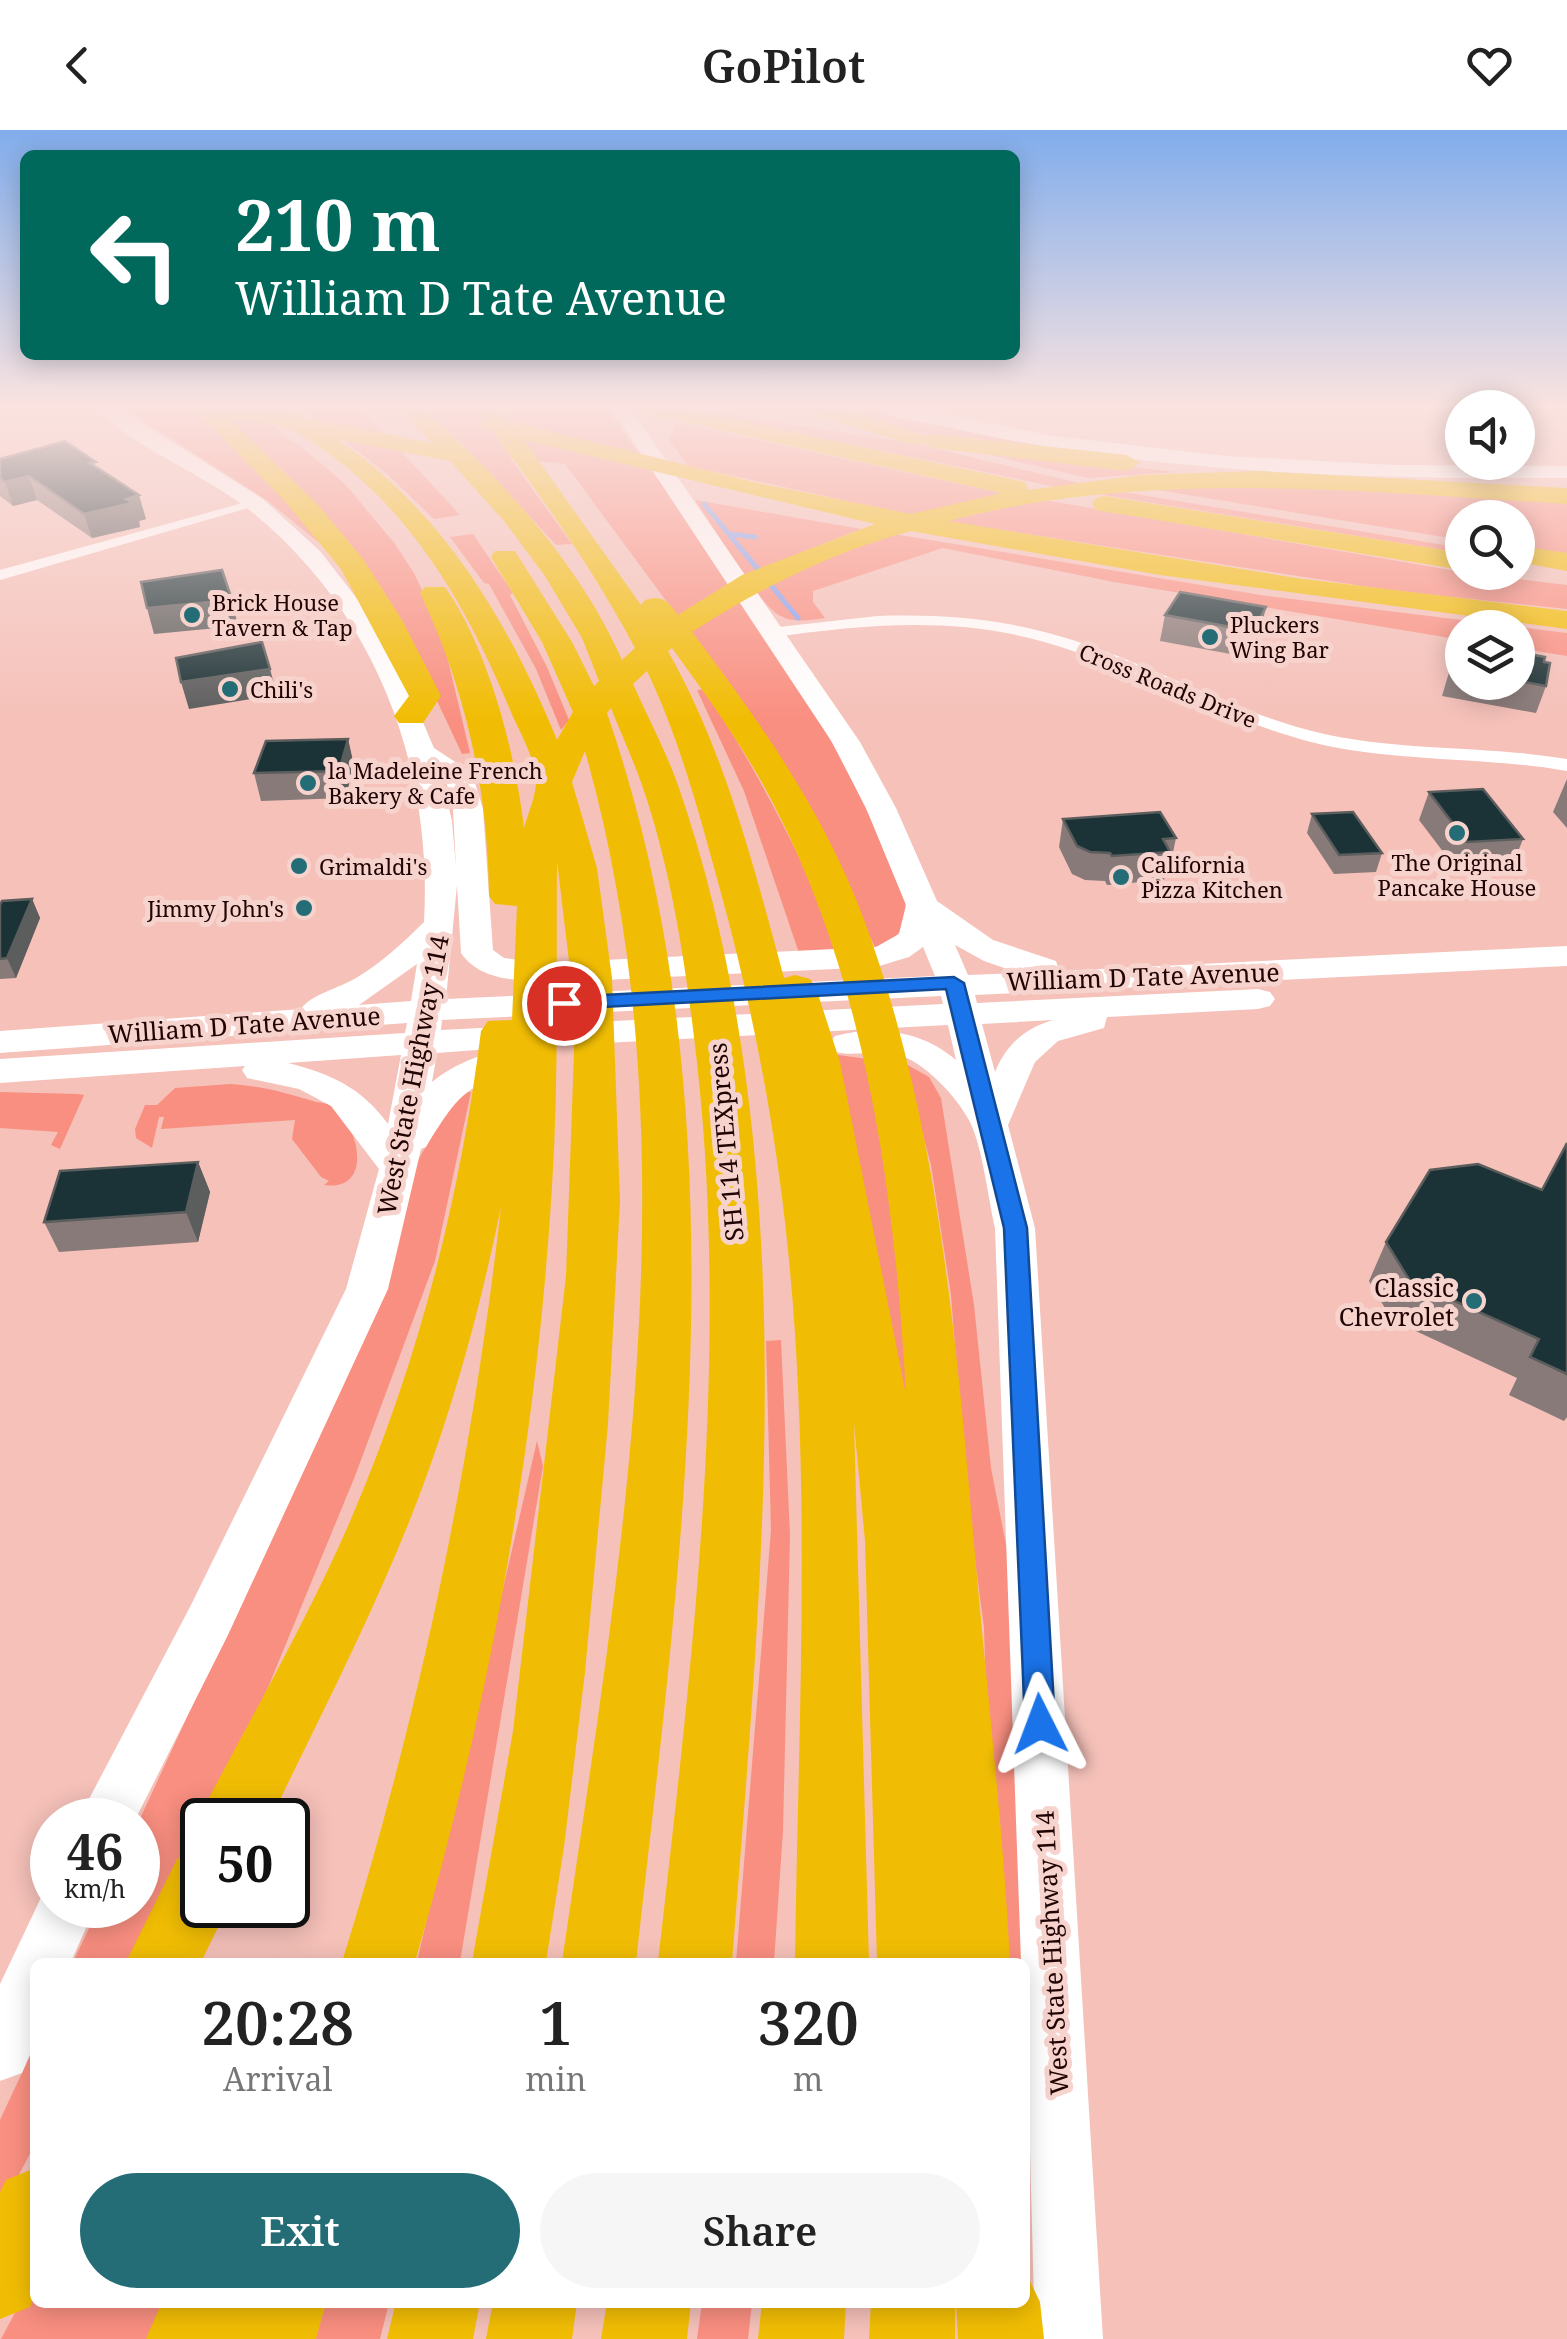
<!DOCTYPE html>
<style>
:root{--surface:#fff;--page:#f6f6f6;--text:#222;--muted:#767676;--accent:#246d77}
body{margin:0;font-family:"Noto Serif",serif;background:var(--page);color:var(--text);height:100vh;display:flex;flex-direction:column;font-size:38px;white-space:nowrap}
*{box-sizing:border-box;margin:0}
p{font-size:32px;color:var(--muted)}
.icon{flex:none;width:55px;height:55px;fill:none;stroke:currentColor;stroke-width:2;stroke-linecap:round;stroke-linejoin:round}
.map{position:relative;flex:1;overflow:hidden}
.panel{position:absolute;left:30px;top:1828px;width:1000px;height:350px;display:flex;flex-direction:column;background:var(--surface);border-radius:15px;box-shadow:0 5px 25px #0003}
.panel>*{flex:none}
.banner{position:absolute;left:20px;top:20px;width:1000px;height:210px;border-radius:15px;box-shadow:0 5px 25px #0003;background:#00695c;color:#fff;overflow:hidden}
.controls{position:absolute;left:1445px;top:260px;display:grid;gap:20px}
.controls a{display:grid;place-items:center;width:90px;height:90px;border-radius:50%;background:var(--surface);box-shadow:0 5px 25px #0003;font-size:50px}
.speed{position:absolute;left:30px;top:1668px;display:flex;gap:20px;font-size:50px;font-weight:700;text-align:center}
.speed>*{display:grid;place-content:center;width:130px;height:130px;border-radius:50%;background:var(--surface);box-shadow:0 5px 25px #0003;line-height:1}
.speed small{font-size:25px;font-weight:400}
.speed .limit{border:5px solid #111;border-radius:15px;background:#fff;color:#111}
.pin{position:absolute;display:grid;place-items:center;width:85px;height:85px;color:#fff;margin:-42px;border:5px solid #fff;border-radius:50%;box-shadow:0 2px 10px #0007}
.me{position:absolute;width:110px;margin:-55px;rotate:357deg;stroke-linejoin:round;filter:drop-shadow(0 0 8px #0008)}
.turn{display:flex;align-items:center;gap:35px;height:210px;padding:0 50px;font-size:45px}
.turn .icon{width:130px;height:130px;stroke-width:2.5}
.turn b{display:block;font-size:70px;line-height:85px}
.eta{display:flex;justify-content:space-evenly;align-items:center;height:170px;text-align:center}
.eta b{font-size:60px;font-weight:600;line-height:70px}
.cta{display:flex;gap:20px;margin-top:auto;padding:20px 50px}
.cta a{flex:1;height:115px;border-radius:60px;background:var(--accent);color:#fff;font-size:40px;font-weight:600;line-height:115px;text-align:center}
.cta a+a{background:var(--page);color:var(--text)}
header{display:flex;justify-content:space-between;align-items:center;height:130px;padding:0 50px;background:var(--surface);font-size:45px;font-weight:600}
.map>svg:first-child{display:block}
</style>
<header><svg class="icon" aria-label="back" viewBox="0 0 24 24"><path d="M15 5l-7 7 7 7"/></svg>GoPilot<svg class="icon" aria-label="heart" viewBox="0 0 24 24"><path d="M12 20l-8-8c-3-5 5-10 8-4 3-6 11-1 8 4z"/></svg></header>
<div class="map">
<svg width="1567" height="2209" viewBox="0 0 1567 2209">
<rect width="100%" height="100%" fill="#f5c1b9"/>
<g fill="#f98f81">
<path d="M124 278H197L324 410 318 412 268 371Z"/>
<path d="M215 278H248L305 320 345 354 395 414 414 443 441 501 470 623 462 624 401 494Z"/>
<path d="M302 278H361L460 385 434 389 387 344Z"/>
<path d="M422 278H606C699 406 799 538 867 681 880 709 900 743 905 773 910 796 896 812 875 817L792 649 712 533 565 334 510 328 572 414 556 415 463 314Z"/>
<path d="M831 278H874L953 297 1283 340 1198 336 904 302Z"/>
<path d="M709 282 913 313 1082 354 1056 357 705 284Z"/>
<path d="M675 292 1006 364 911 385 688 336 669 310Z"/>
<path d="M960 318 1176 342 1088 348Z"/>
<path d="M1287 354 1567 371V427L1518 419V388H1462V410L1151 359Z"/>
<path d="M1117 361 1462 418V423L1092 363Z"/>
<path d="M695 370 861 399 744 445Z"/>
<path d="M1044 370 1462 442 1567 455V479L1395 461 943 391Z"/>
<path d="M473 404 513 463 510 465 547 537 569 590 561 600 536 539 489 454 484 453 450 407Z"/>
<path d="M894 404 1267 466 1567 503V526L1518 518V498H1462V510L1114 452 943 418 813 461V472L825 488C788 494 778 491 756 461L791 442Z"/>
<path d="M705 559C760 647 801 723 840 820L799 823 744 661 697 560Z"/>
<path d="M838 925 868 929 889 1039 922 1384 829 927Z"/>
<path d="M904 933 929 947 941 968 974 1175 991 1338 1017 1471 1030 1948 1025 1947V1832H1006L988 1628 984 1497 967 1371 951 1165 931 1035Z"/>
<path d="M230 954C262 956 286 963 316 972 320 973 328 973 331 975 359 993 375 1062 324 1055L329 1051 321 1047 292 1009 295 990 161 999 164 987H159L152 1018 136 1008 135 999 145 975H157L175 958Z"/>
<path d="M0 962 77 964 84 965 60 1019 51 1015 58 1002 0 998Z"/>
<path d="M458 962H471L435 1131 355 1346 248 1606 130 1832H73L100 1775H138V1693L341 1255 418 1030Z"/>
<path d="M781 1210 790 1405 783 1701 774 1832H736L771 1400 766 1211Z"/>
<path d="M537 1311 543 1336 460 1832H417Z"/>
<path d="M35 1915V2014L0 2081V1990Z"/>
<path d="M35 2145V2172L167 2173 150 2209H1Z"/>
<path d="M326 2173H389L380 2209H315Z"/>
<path d="M702 2173H752L748 2209H697Z"/>
</g>
<g fill="none" stroke-linecap="round" stroke-linejoin="round">
<g stroke="#87a2f1" stroke-width="5">
<path d="M704 374 798 488"/>
<path d="M729 404 755 407"/>
</g>
<g fill="#fff" fill-rule="evenodd">
<path d="M250 371 262 374 0 450V440Z"/>
<path d="M877 486C939 484 999 488 1059 506 1147 531 1227 580 1316 602 1398 622 1484 615 1567 629V641C1482 626 1394 633 1311 612 1220 588 1138 540 1048 513 958 486 862 494 770 508L762 503 770 498Z"/>
</g>
<g fill="#fff" fill-rule="evenodd">
<path d="M95 278H118L263 369 320 421 386 506 434 618 472 643 483 679 493 820 504 828 542 833 876 817 899 804 906 775 866 678 832 612 611 278H630L860 612 896 678 937 771 993 810 1056 831 1059 841 1567 816V836L975 865 977 873 1258 859 1270 862 1275 869 1270 876 1258 879 1107 887 1104 898 1058 911 1035 932 1008 995 1035 1098 1103 2209H1035L1025 1832H1021L995 1098C988 1068 983 1019 970 992 957 967 924 931 896 924 876 919 855 927 835 922L829 914 835 906C878 895 922 901 956 930L948 895 490 919 437 923 432 952C457 931 505 912 538 921L543 929 538 937C468 955 464 955 426 1017L421 1019 388 1159 227 1507 135 1690H78L191 1475 346 1159 379 1039 331 976 299 959 247 948 242 940 245 936 0 953V929L405 903 407 893 0 923V901L301 879C311 864 340 858 356 848 381 833 403 813 424 792 433 634 374 479 248 379 205 345 131 316 95 278ZM441 645 445 647 453 679 456 738 452 691ZM457 755 461 823C480 850 512 849 542 853L876 837 909 827 923 817 935 846 446 869ZM955 815 984 831 1019 843 968 845ZM417 834 411 871 359 875ZM941 866 943 874 441 900 442 890ZM1053 890C1025 898 1006 915 995 942L982 894ZM401 925 388 994C361 957 331 944 288 933Z"/>
<path d="M879 278H915L1055 306 1225 326 1396 335 1567 336V348C1362 349 1153 344 952 298 930 293 895 291 879 278Z"/>
<path d="M52 1752V1775H96L71 1832H35V1913L22 1943 0 1951V1854L47 1755Z"/>
</g>
<g fill="#f1bd04" fill-rule="evenodd">
<path d="M193 278H291L306 288 432 313 397 278H423C501 349 578 431 622 530L635 518C594 441 545 371 492 301L485 299 481 294 484 290 475 278H499L509 291 758 353 911 384 1002 363 642 283 638 278H681L1016 350 1025 352 1028 360 1141 345 1257 341 1567 358V374C1361 362 1150 338 948 391L1296 448 1567 481V499L1160 445 911 401C832 422 760 458 692 502 759 590 824 683 863 787 939 993 956 1208 975 1425 987 1561 1003 1697 1010 1832H877L865 1411 854 1293 869 1832H795C798 1596 812 1355 788 1120 776 999 753 880 721 763 700 687 681 612 647 541L633 554C648 588 667 623 679 658 807 1033 762 1445 732 1832H658C693 1523 733 1209 693 899 683 818 669 733 642 655 633 629 621 604 611 578L607 583C746 985 682 1419 636 1832H562C620 1434 697 1016 585 621L572 652 597 738 612 848 620 1071 608 1294 585 1542 564 1717 546 1832H472L513 1601 566 1146 574 922 571 848 557 731C556 839 559 949 552 1057 536 1319 488 1581 415 1832H342C419 1585 472 1334 501 1077 479 1184 450 1290 409 1392 368 1494 318 1591 270 1690H202V1697L200 1690 210 1666C258 1575 310 1484 351 1389 418 1233 460 1070 481 901L488 891 512 890 517 776 495 774 489 766C488 659 466 560 420 463L425 457H445C489 520 515 622 524 698 528 684 535 668 536 654 538 633 519 601 511 582 465 471 403 363 295 302 277 292 249 291 228 287L318 375 363 429 402 490 441 566 423 593H399L394 586 409 566 341 439 283 369ZM337 309 450 331 504 391 545 446 582 508 599 551 594 556 572 512 515 421H495L491 427 542 512 573 582 557 610C509 493 443 381 337 309ZM524 310 875 394 742 445 678 485C668 471 663 465 645 470L641 475ZM672 518C709 569 746 620 775 677 867 857 895 1065 906 1265L840 932 816 858 810 849 795 845 784 848C754 737 725 622 668 521Z"/>
<path d="M805 278H842L924 306 933 304 1127 325 1140 333 1127 341 933 318 922 313 913 315 809 283Z"/>
<path d="M1105 366 1462 423V440L1096 380 1092 374 1096 368Z"/>
<path d="M1518 416 1567 423V441L1518 432Z"/>
<path d="M202 1719V1775H229L201 1832H126L177 1729Z"/>
<path d="M35 2038V2165L30 2177 0 2189V2062L6 2050Z"/>
<path d="M1025 2141 1040 2172 1044 2209H958L956 2172H1025Z"/>
<path d="M162 2172H326L316 2209H146Z"/>
<path d="M396 2172H480L473 2209H387Z"/>
<path d="M493 2172H577L572 2209H486Z"/>
<path d="M607 2172H691L687 2209H601Z"/>
<path d="M762 2172H846L844 2209H758Z"/>
<path d="M871 2172H955V2209H869Z"/>
</g>
</g>
<g fill="#887a78">
<path d="M0 329 98 339 146 389 139 391 140 397 92 408 37 370 13 376 0 366Z"/>
<path d="M1165 485 1260 503 1247 527 1160 511Z"/>
<path d="M1458 512 1462 513V552H1518V522L1546 556 1536 583 1442 566Z"/>
<path d="M348 609 354 636 345 668 261 671 254 643Z"/>
<path d="M1567 649V698L1553 682Z"/>
<path d="M1429 662 1523 709 1512 737 1457 740 1419 690Z"/>
<path d="M1312 684 1382 723 1376 742 1334 744 1307 703Z"/>
<path d="M1063 689 1176 708 1170 737H1167L1164 750 1107 755 1105 751 1085 750 1072 744 1059 717Z"/>
<path d="M32 769 40 788 16 848 0 849V775Z"/>
<path d="M1567 1013V1287L1564 1291 1509 1265 1517 1248 1392 1190 1369 1151 1386 1112 1542 1060Z"/>
<path d="M198 1032 210 1062 198 1112 59 1122 44 1092Z"/>
</g>
<g fill="#5c5d5d">
<path d="M29 346 37 370 13 376 5 352Z"/>
<path d="M139 365 146 389 139 391 140 397 92 408 84 384Z"/>
<path d="M232 470 238 496 154 504 147 478Z"/>
<path d="M1266 477 1260 503 1247 527 1253 501Z"/>
<path d="M270 539 277 565 189 579 181 552Z"/>
<path d="M348 609 354 636 345 668 339 641Z"/>
<path d="M32 769 40 788 16 848 7 828Z"/>
<path d="M198 1032 210 1062 198 1112 186 1082Z"/>
</g>
<g fill="#1b3236" stroke="#5c5d5d" stroke-width="2.5">
<path d="M65 311 96 332 90 333 139 365 126 369 133 373 84 384 29 346 5 352 0 348V329Z"/>
<path d="M222 440 232 470 147 478 141 452Z"/>
<path d="M1180 462 1266 477 1253 501 1165 485Z"/>
<path d="M262 512 270 539 181 552 176 528Z"/>
<path d="M1458 512 1462 513V542L1451 540Z"/>
<path d="M1518 522 1545 527 1544 532 1550 533 1546 556 1518 551Z"/>
<path d="M348 609 339 641 254 643 266 611Z"/>
<path d="M1483 659 1523 709 1467 712 1429 662Z"/>
<path d="M1160 682 1176 708 1163 709 1170 722 1112 726 1110 723 1090 722 1077 716 1063 689Z"/>
<path d="M1353 682 1382 723 1339 725 1312 684Z"/>
<path d="M32 769 7 828 0 829V775L2 771Z"/>
<path d="M1567 1013V1244L1530 1227 1539 1209 1410 1151 1386 1112 1430 1040 1478 1034 1542 1060Z"/>
<path d="M198 1032 186 1082 44 1092 60 1041Z"/>
</g>
<linearGradient id="sky" x2="0" y2="1"><stop stop-color="#81adec"/><stop offset="0.47" stop-color="#fae3e0"/><stop offset="1" stop-color="#fae3e0" stop-opacity="0"/></linearGradient>
<rect width="1567" height="588" fill="url(#sky)"/>
<path fill="#1a73e8" stroke="#114b97" stroke-width="2.5" d="M954 847 964 853 1027 1098 1055 1594 1051 1604 1040 1609 1029 1604 1025 1594 1004 1098 946 859 564 879 555 873 564 867Z"/>
<g fill="#246d77" stroke="#f7d3cd" stroke-width="4">
<circle cx="192" cy="485" r="10"/>
<circle cx="1210" cy="507" r="10"/>
<circle cx="230" cy="559" r="10"/>
<circle cx="308" cy="653" r="10"/>
<circle cx="1457" cy="703" r="10"/>
<circle cx="299" cy="736" r="10"/>
<circle cx="1121" cy="747" r="10"/>
<circle cx="304" cy="778" r="10"/>
<circle cx="1474" cy="1171" r="10"/>
</g>
<g text-anchor="middle" dominant-baseline="central" stroke-width="10" stroke-linejoin="round" paint-order="stroke">
<g font-size="22" fill="#200403" stroke="#f7d3cd" text-anchor="start">
<text x="212" y="472">Brick House<tspan x="212" dy="25">Tavern &amp; Tap</tspan></text>
<text x="1230" y="494">Pluckers<tspan x="1230" dy="25">Wing Bar</tspan></text>
<text x="250" y="559">Chili's</text>
<text x="328" y="640">la Madeleine French<tspan x="328" dy="25">Bakery &amp; Cafe</tspan></text>
<text x="1457" y="732" text-anchor="middle">The Original<tspan x="1457" dy="25">Pancake House</tspan></text>
<text x="1141" y="734">California<tspan x="1141" dy="25">Pizza Kitchen</tspan></text>
<text x="319" y="736">Grimaldi's</text>
<text x="284" y="778" text-anchor="end">Jimmy John's</text>
</g>
<g font-size="22" fill="#200403" stroke="#f7d3cd">
<text transform="translate(1168 555) rotate(22)">Cross Roads Drive</text>
</g>
<g font-size="25" fill="#200403" stroke="#f7d3cd">
<text transform="translate(1143 846) rotate(-2)">William D Tate Avenue</text>
<text transform="translate(244 894) rotate(-4)">William D Tate Avenue</text>
<text transform="translate(412 945) rotate(-79)">West State Highway 114</text>
<text transform="translate(725 1012) rotate(-95)">SH 114 TEXpress</text>
<text transform="translate(1051 1823) rotate(-93)">West State Highway 114</text>
</g>
<g font-size="25" fill="#200403" stroke="#f7d3cd" text-anchor="end">
<text x="1454" y="1157">Classic<tspan x="1454" dy="29">Chevrolet</tspan></text>
</g>
</g>
</svg>
<div class="controls">
<a><svg class="icon" aria-label="sound" viewBox="0 0 24 24"><path d="M4 9h4l5-4v14l-5-4H4zM17 9q2 3 0 6"/></svg></a>
<a><svg class="icon" aria-label="search" viewBox="0 0 24 24"><circle cx="10" cy="10" r="6"/><path d="M15 15l6 6"/></svg></a>
<a><svg class="icon" aria-label="layers" viewBox="0 0 24 24"><path d="M12 4l9 5-9 5-9-5zM3 14l9 5 9-5"/></svg></a>
</div>
<div class="speed"><div>46<small>km/h</small></div><div class="limit">50</div></div>
<div class="pin" style="left:564px;top:873px;background:#d93025"><svg class="icon" aria-label="arrive" viewBox="0 0 24 24"><path d="M6 21V4h12l-3 4 3 4H6"/></svg></div>
<svg class="me" style="left:1040px;top:1594px" viewBox="-20 -20 40 40"><path d="M0-17L14 15 0 8-14 15z" fill="#1a73e8" stroke="#fff" stroke-width="4"/></svg>
<div class="banner">
<div class="turn"><svg class="icon" aria-label="left" viewBox="0 0 24 24"><path d="M17 20v-9H6M10 6l-5 5 5 5"/></svg><div><b>210 m</b>William D Tate Avenue</div></div>
</div>
<section class="panel">
<div class="eta">
<div><b>20:28</b><p>Arrival</p></div>
<div><b>1</b><p>min</p></div>
<div><b>320</b><p>m</p></div>
</div>
<div class="cta"><a>Exit</a><a>Share</a></div>
</section>
</div>
